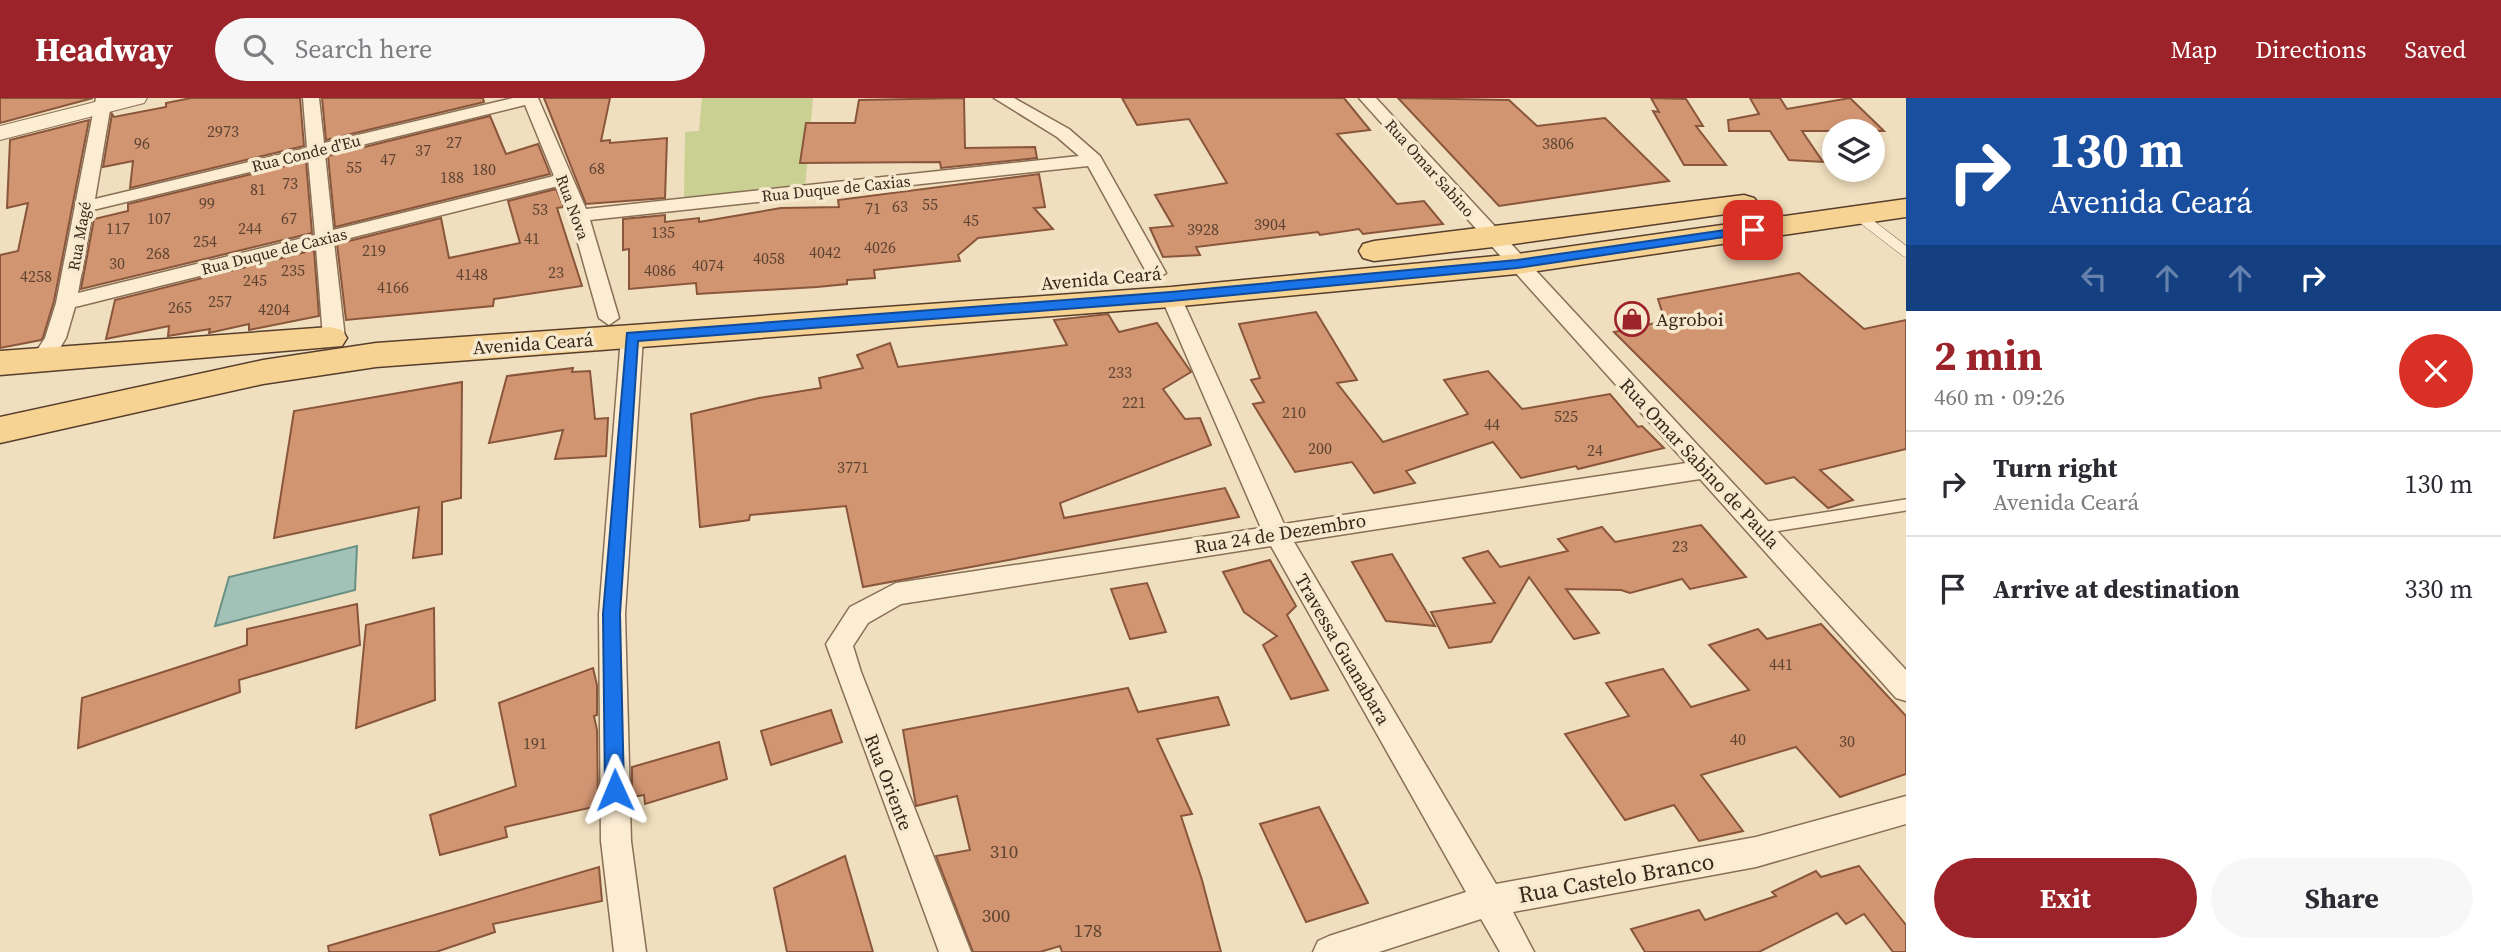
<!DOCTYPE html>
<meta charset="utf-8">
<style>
:root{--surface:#fff;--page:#f7f7f7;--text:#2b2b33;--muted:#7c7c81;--line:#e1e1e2;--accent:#9c2329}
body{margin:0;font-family:"Source Serif 4",serif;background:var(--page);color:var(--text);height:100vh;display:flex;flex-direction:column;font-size:26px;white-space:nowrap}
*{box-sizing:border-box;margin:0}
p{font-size:23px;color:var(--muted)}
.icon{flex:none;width:38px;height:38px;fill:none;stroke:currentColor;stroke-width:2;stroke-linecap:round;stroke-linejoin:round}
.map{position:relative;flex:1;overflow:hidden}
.side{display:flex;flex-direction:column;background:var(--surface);width:595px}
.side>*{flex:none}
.banner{background:#1a4fa0;color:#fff;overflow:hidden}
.tools{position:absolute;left:1822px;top:21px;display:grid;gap:14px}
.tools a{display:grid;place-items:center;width:63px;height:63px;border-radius:50%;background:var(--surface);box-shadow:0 4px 10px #0003;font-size:35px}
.pin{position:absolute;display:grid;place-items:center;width:60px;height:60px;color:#fff;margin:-30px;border-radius:14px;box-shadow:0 4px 10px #0006}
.me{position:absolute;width:77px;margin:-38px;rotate:359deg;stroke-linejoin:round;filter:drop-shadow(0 0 5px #0008)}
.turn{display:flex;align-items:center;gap:24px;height:147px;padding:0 28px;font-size:32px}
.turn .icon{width:91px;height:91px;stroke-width:2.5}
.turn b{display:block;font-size:49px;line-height:60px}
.lanes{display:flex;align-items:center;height:66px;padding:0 28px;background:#0003;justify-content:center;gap:35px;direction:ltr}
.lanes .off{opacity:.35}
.round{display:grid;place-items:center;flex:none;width:74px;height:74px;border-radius:37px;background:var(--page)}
.headline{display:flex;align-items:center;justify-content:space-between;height:119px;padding:0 28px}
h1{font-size:42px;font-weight:700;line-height:52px;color:var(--accent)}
.cta{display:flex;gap:14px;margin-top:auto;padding:14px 28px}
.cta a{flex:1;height:80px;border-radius:42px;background:var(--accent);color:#fff;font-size:28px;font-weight:700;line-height:80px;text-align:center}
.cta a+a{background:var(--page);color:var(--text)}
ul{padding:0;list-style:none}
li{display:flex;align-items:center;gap:21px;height:105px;padding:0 28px;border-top:2px solid var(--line)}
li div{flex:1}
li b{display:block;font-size:26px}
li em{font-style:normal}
header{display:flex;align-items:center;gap:42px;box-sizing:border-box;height:98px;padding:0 35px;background:var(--accent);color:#fff}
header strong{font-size:33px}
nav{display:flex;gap:38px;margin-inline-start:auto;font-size:24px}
.search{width:490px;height:63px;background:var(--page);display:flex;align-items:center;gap:18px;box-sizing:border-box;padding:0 24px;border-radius:38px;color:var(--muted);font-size:26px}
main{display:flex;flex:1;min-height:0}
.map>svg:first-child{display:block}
</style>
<header>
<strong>Headway</strong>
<div class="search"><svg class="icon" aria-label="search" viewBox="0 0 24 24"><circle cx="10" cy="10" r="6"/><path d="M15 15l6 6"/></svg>Search here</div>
<nav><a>Map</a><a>Directions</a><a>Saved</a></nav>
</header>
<main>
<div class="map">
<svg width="1906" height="854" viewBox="0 0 1906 854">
<rect width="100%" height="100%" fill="#f0dfbe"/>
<path fill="#cacf92" d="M702 0H813L805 90 684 101 685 34 699 33Z"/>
<path fill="#a2c1b7" stroke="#699084" stroke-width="2" d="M357 448 355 492 215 528 229 479Z"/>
<g fill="#d19572" stroke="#8a563b" stroke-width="2">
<path d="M0 0H93L0 25Z"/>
<path d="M191 0H300L304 48 130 90 133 63 103 69 112 16 114 19 166 9V5Z"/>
<path d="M322 0H483L484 4 326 42Z"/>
<path d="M544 0H610L601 43 610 42V45L667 40 665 100 586 106Z"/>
<path d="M964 0 965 50 1035 49 1037 60 941 70 940 64 800 65 806 25H855L859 2Z"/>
<path d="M1122 0H1344L1370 32 1337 36 1397 106 1424 103 1443 126 1363 136 1359 131 1320 137 1318 134 1196 149 1200 157 1163 159 1150 130 1173 128 1155 97 1227 85 1189 21 1137 27Z"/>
<path d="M1398 0 1509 2 1537 28 1605 20 1669 83 1499 108Z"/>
<path d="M1651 0 1686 1 1703 28H1696L1726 67H1684L1653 13 1659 14Z"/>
<path d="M1750 0H1780L1787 11 1850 0 1884 33H1802L1823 64 1789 62 1770 33H1729L1728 22 1759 16Z"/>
<path d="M490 18 506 56 538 46 550 76 335 129 328 58Z"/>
<path d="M89 22 54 203 43 239 41 242 0 250V157L18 153 28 105 7 110 10 42Z"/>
<path d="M306 63 312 135 81 191 94 121 128 113V106Z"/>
<path d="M1039 76 1045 109 1034 110 1053 131 978 140 958 157 960 163 874 172 875 180 847 182V186L817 189 697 196 696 185 629 191V151L623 152V121L665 117V124L699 120V124L781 110 839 109 838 102Z"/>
<path d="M556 91 564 109 557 110 582 188 494 201 493 208 346 222 337 146 441 120 449 160 520 145 508 103Z"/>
<path d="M314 152 319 218 249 232V226L209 235 210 231 168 238 169 228 106 241 115 202Z"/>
<path d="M1799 175 1864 231 1906 222V351L1820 372 1853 402 1828 410 1794 379 1766 386 1614 234 1665 223 1658 201Z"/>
<path d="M1316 214 1357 282 1337 285 1383 344 1468 316 1444 282 1488 273 1522 311 1610 296 1638 329 1642 328 1664 350 1578 371 1576 368 1521 380 1493 344 1406 373 1415 385 1374 395 1352 364 1295 374 1253 306 1264 304 1251 282 1260 280 1239 226Z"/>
<path d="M1108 216 1119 234 1157 225 1191 274 1163 291 1185 321 1200 320 1211 347 1060 405 1064 420 1225 390 1239 419 863 489 846 408 750 417 749 422 700 429 691 316 759 300 821 290 819 280 863 270 857 257 890 245 898 269 1067 247 1054 222Z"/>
<path d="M573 270 572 274 590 273 595 321 608 320 606 358 555 361 563 332 489 345 507 278Z"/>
<path d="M462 284 461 400 442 404V456L413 460 419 409 274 440 294 313Z"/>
<path d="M1701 427 1746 479 1690 491 1682 481 1630 495 1621 492 1566 491 1599 535 1574 541 1529 479 1491 544 1449 550 1431 514 1495 505 1463 460 1488 453 1500 469 1568 453 1558 441 1602 429 1615 444Z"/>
<path d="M1392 456 1435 528 1386 523 1352 464Z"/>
<path d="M1270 462 1296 508 1287 517 1328 592 1291 601 1263 547 1277 538 1244 514 1223 474Z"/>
<path d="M1147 485 1166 534 1130 541 1111 491Z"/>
<path d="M357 506 360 547 239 582 240 594 78 650 82 600 247 547V531Z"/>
<path d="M434 510 435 602 356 630 366 527Z"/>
<path d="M1821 526 1906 618V676L1840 699 1796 649 1701 677 1743 733 1699 743 1674 707 1625 722 1565 636 1629 618 1606 585 1663 571 1691 609 1749 592 1709 547 1758 531 1767 541Z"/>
<path d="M593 570 597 587V617L594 618 597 632 598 708 505 729 507 739 440 757 430 717 516 688 499 605Z"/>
<path d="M1128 590 1138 614 1218 599 1229 627 1157 641 1192 716 1181 718 1202 782 1221 854H1062L1060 848 1040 854H973L936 758 970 752 957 698 916 708 903 632Z"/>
<path d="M831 612 842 644 771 667 761 633Z"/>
<path d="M719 644 727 681 645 706 644 697 632 699V669Z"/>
<path d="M1319 709 1368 805 1306 824 1260 726Z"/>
<path d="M845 758 873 854H787L774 790Z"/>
<path d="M1859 768 1906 827V854H1893L1864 816 1846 826 1837 815 1759 854H1645L1631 831 1699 812 1705 822 1776 798 1772 794 1816 773 1821 779Z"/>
<path d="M599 769 602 803 493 826 495 834 436 854H329L328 848Z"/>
</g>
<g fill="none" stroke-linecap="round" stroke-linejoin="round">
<g stroke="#896f56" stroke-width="11">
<path id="service-far1" d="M1858 117 1906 154"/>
</g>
<g stroke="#896f56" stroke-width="14">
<path id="service" d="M1762 430 1906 407"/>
</g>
<g stroke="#896f56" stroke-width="3">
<g id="minor">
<path d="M96 0H112L95 101 307 50 303 0H319L324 45 513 0H538L586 111 1079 58 1057 39 994 0H1014L1069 31 1100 58 1166 175 1156 181 1149 179 1088 68 590 122 619 220 609 227 599 220 570 117 558 88 334 144 345 240 341 245H327L323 240 316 149 75 209 66 240 49 268H33L30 263 45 240 56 205ZM525 7 554 78 333 132 325 56ZM308 60 315 137 78 195 93 112Z"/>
<path d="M1359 0H1376L1906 572V603L1896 600 1700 381 1294 444 1496 786 1756 739 1906 698V726L1756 769 1513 814 1534 854H1500L1481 821 1379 854H1313L1318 843 1329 838 1466 794 1271 448 901 506 868 525 853 548 861 574 971 854H939L826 546 850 509 896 485 1261 430 1161 199 1164 194H1178L1181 199 1284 426 1686 365Z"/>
<path d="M632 232 643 239 625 516 631 743 646 854H614L601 743 599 516 621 239Z"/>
</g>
</g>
<g stroke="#896f56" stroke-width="2">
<path id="tertiary" d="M111 0H147L144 5 0 42V28Z"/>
</g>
<g stroke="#573d2b" stroke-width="3">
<g id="primary">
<path d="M1744 97 1754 100 1759 106 1754 112 1493 149 1374 163 1363 160 1359 153 1363 146 1374 143Z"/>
<path d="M1906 101V119L1517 176 1171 209 376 269 263 286 0 345V319L263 262 376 245 1171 189 1517 156Z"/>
<path d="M330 229 342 232 347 240 342 248 0 277V253Z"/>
</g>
</g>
<use href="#service-far1" stroke="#fbecd2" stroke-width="10"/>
<use href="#service" stroke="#fbecd2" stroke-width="11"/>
<use href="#minor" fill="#fbecd2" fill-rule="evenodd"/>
<use href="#tertiary" fill="#fbecd2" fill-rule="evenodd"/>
<use href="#primary" fill="#f6d393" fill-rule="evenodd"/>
</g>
<path fill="#1a73e8" stroke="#114b97" stroke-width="2" d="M1753 128 1758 129V134L1517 170 1171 203 638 243 620 516 624 692 622 699 615 701 608 699 605 692 603 516 627 235 1171 194 1517 162Z"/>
<defs>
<g id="shop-ring" transform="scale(1.75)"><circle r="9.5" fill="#f7e9ce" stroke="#9c2329" stroke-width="1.5"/><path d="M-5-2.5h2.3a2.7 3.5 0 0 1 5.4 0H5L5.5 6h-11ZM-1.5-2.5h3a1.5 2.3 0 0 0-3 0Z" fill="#9c2329"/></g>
</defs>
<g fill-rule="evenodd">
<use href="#shop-ring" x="1632" y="221"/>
</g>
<g text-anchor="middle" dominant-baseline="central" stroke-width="7" stroke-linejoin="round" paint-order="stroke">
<g font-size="16" fill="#5e4331">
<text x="223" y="33">2973</text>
<text x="454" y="44">27</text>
<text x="142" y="45">96</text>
<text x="1558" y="45">3806</text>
<text x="423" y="52">37</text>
<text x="388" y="61">47</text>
<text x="354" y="69">55</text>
<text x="597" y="70">68</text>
<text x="484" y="71">180</text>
<text x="452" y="79">188</text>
<text x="290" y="85">73</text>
<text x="258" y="91">81</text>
<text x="207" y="105">99</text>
<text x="930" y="106">55</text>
<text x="900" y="108">63</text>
<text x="873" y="110">71</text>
<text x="540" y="111">53</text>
<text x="159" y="120">107</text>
<text x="289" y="120">67</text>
<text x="971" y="122">45</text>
<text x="1270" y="126">3904</text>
<text x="118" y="130">117</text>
<text x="250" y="130">244</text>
<text x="1203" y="131">3928</text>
<text x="663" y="134">135</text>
<text x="532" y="140">41</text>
<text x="205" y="143">254</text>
<text x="880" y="149">4026</text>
<text x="374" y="152">219</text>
<text x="825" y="154">4042</text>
<text x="158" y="155">268</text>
<text x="769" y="160">4058</text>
<text x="117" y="165">30</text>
<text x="708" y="167">4074</text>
<text x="293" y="172">235</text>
<text x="660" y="172">4086</text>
<text x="556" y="174">23</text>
<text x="472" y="176">4148</text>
<text x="36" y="178">4258</text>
<text x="255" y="182">245</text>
<text x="393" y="189">4166</text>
<text x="220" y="203">257</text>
<text x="180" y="209">265</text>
<text x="274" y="211">4204</text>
<text x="1120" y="274">233</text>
<text x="1134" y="304">221</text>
<text x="1294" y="314">210</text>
<text x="1566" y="318">525</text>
<text x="1492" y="326">44</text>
<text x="1320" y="350">200</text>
<text x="1595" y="352">24</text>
<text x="853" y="369">3771</text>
<text x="1680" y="448">23</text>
<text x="1781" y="566">441</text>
<text x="1738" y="641">40</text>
<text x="1847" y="643">30</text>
<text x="535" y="645">191</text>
</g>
<g font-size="16" fill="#38281b" stroke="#f7e9ce">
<text transform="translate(306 55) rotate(-14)">Rua Conde d'Eu</text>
<text transform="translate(1430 70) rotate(48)">Rua Omar Sabino</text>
<text transform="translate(836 90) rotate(-6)">Rua Duque de Caxias</text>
<text transform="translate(573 109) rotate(70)">Rua Nova</text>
<text transform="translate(79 138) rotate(-80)">Rua Magé</text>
<text transform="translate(274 153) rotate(-14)">Rua Duque de Caxias</text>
</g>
<g font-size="19" fill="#38281b" stroke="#f7e9ce">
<text transform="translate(1101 180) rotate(-5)">Avenida Ceará</text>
<text transform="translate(533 245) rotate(-4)">Avenida Ceará</text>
<text transform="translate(1700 365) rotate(47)">Rua Omar Sabino de Paula</text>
<text transform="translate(1280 435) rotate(-9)">Rua 24 de Dezembro</text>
<text transform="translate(1343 551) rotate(60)">Travessa Guanabara</text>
<text transform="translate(889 684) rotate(69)">Rua Oriente</text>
</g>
<g font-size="19" fill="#38281b" stroke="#f7e9ce" text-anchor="start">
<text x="1656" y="221">Agroboi</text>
</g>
<g font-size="19" fill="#5e4331">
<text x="1004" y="753">310</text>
<text x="996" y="817">300</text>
<text x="1088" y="832">178</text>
</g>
<g font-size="23" fill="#38281b" stroke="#f7e9ce">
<text transform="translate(1616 780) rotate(-10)">Rua Castelo Branco</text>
</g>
</g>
</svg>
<div class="tools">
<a><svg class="icon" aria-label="layers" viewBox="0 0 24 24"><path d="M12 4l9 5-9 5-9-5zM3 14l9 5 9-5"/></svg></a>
</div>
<div class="pin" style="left:1753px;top:132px;background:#d93025"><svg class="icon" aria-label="arrive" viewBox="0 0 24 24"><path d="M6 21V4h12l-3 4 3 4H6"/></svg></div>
<svg class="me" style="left:615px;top:692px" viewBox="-20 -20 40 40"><path d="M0-17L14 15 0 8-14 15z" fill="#1a73e8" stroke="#fff" stroke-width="4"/></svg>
</div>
<section class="side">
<div class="banner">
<div class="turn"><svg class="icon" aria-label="right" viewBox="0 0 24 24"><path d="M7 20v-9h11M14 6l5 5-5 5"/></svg><div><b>130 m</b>Avenida Ceará</div></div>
<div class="lanes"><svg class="icon off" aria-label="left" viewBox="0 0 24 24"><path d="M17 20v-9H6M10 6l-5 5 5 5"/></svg><svg class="icon off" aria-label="ahead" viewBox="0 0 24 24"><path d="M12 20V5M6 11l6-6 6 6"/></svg><svg class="icon off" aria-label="ahead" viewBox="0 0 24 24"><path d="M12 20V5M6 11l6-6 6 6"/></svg><svg class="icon" aria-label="right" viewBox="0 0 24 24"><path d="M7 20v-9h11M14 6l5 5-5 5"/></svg></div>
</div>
<div class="headline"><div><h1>2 min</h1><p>460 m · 09:26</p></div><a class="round" style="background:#d93025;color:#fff"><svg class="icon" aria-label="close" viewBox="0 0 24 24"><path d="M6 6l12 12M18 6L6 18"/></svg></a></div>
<ul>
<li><svg class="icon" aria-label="right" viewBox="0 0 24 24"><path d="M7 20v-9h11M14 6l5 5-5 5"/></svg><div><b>Turn right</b><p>Avenida Ceará</p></div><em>130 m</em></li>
<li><svg class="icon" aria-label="arrive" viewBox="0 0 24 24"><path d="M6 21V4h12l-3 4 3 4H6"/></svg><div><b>Arrive at destination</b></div><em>330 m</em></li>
</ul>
<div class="cta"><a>Exit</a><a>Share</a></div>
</section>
</main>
